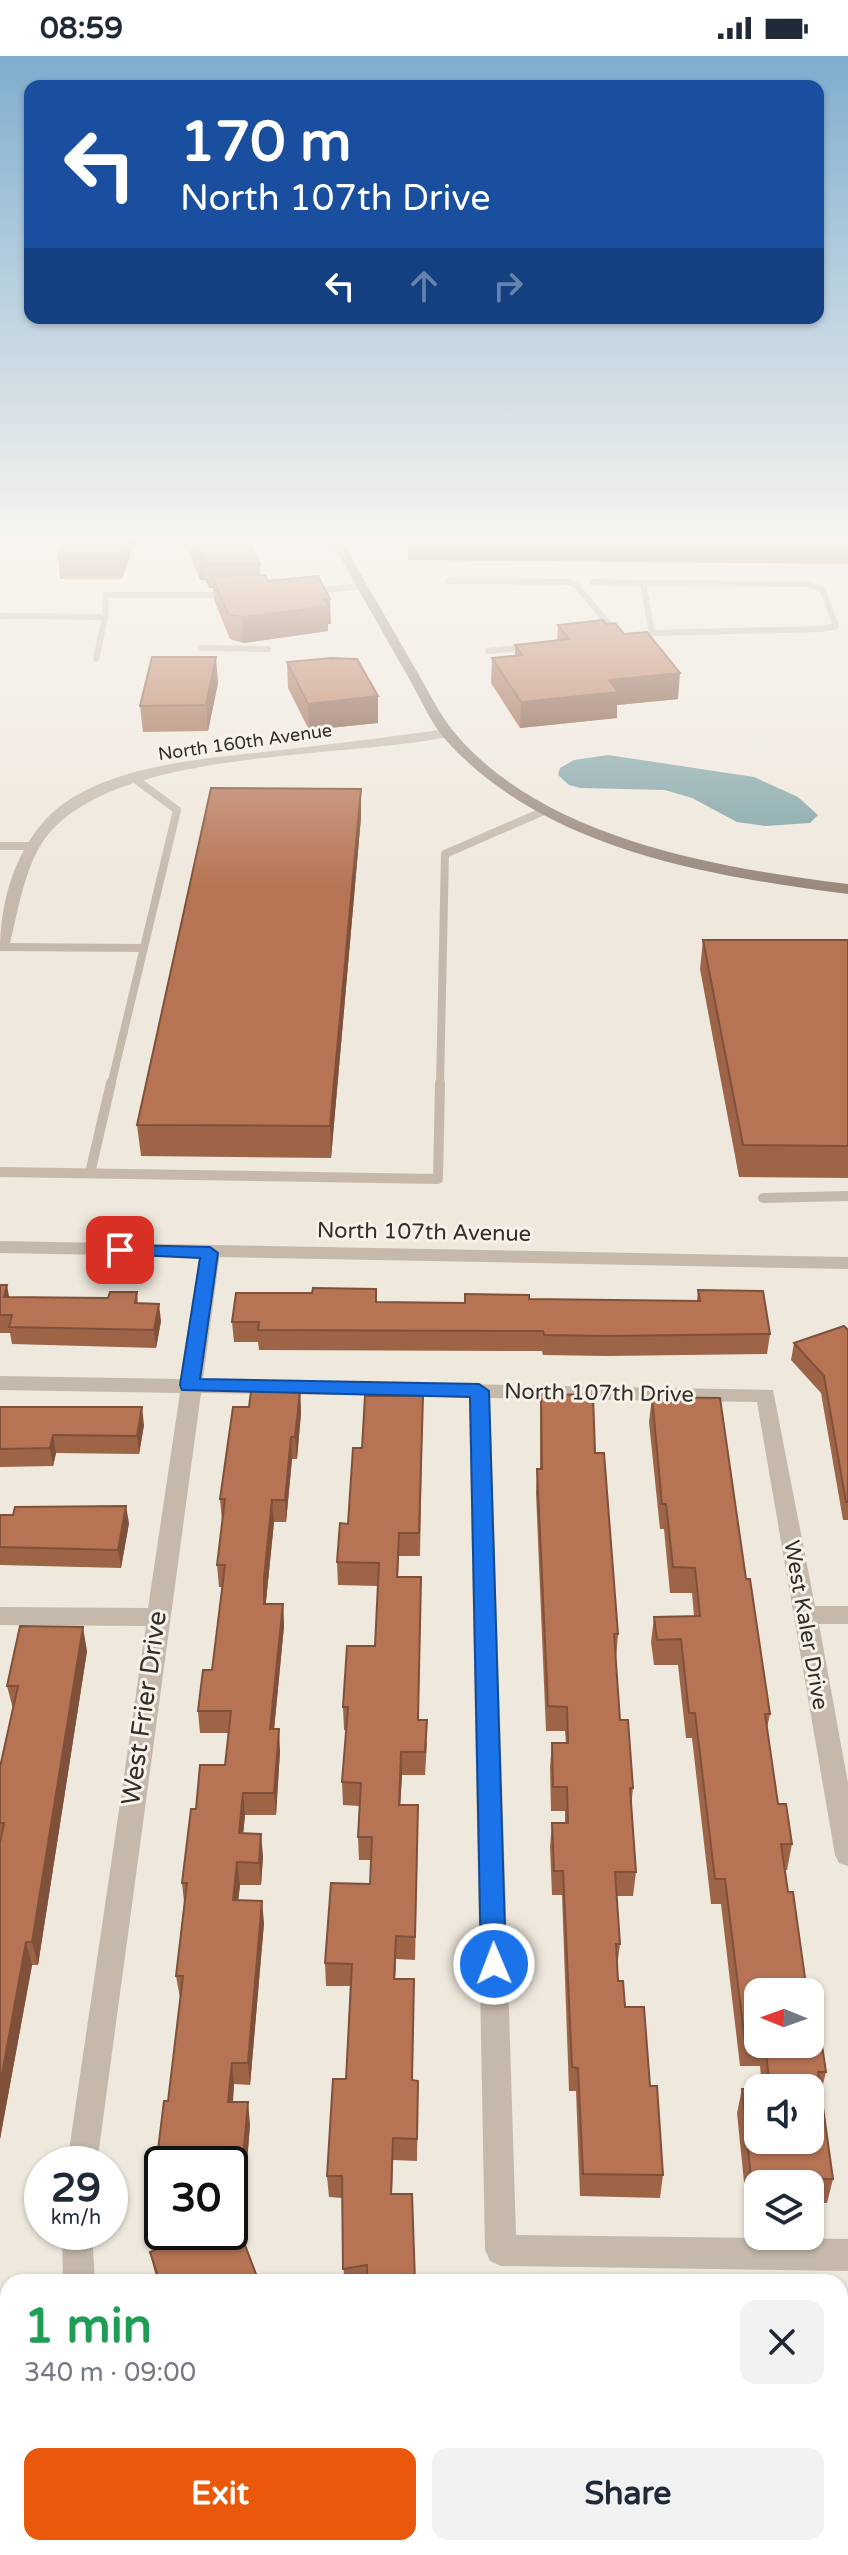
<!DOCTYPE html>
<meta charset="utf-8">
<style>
:root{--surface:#fff;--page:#f2f2f3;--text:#1f2937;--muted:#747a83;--accent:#ea580c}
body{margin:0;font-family:"Varela Round",sans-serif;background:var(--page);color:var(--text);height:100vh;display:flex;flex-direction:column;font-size:30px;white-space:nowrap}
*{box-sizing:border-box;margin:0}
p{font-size:26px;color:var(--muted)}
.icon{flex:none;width:44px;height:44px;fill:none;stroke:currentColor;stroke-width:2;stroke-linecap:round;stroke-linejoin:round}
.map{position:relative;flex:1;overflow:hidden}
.drawer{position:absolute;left:0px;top:2218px;width:848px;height:282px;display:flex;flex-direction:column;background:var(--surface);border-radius:24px 24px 0 0;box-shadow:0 2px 6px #0004}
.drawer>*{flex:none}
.guide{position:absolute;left:24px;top:24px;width:800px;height:244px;border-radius:16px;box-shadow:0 2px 6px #0004;background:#1a4fa0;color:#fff;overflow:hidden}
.needle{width:52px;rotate:271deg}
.controls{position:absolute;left:744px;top:1922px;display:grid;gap:16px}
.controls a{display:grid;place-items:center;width:80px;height:80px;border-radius:16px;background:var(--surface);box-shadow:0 2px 6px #0004;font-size:40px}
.speed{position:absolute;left:24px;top:2090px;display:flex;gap:16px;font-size:40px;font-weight:700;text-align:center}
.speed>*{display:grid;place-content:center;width:104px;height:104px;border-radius:50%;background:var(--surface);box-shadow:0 2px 6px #0004;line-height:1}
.speed small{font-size:20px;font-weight:400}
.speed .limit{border:4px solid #111;border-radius:12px;background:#fff;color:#111}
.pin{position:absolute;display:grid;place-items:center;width:68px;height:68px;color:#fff;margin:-34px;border-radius:16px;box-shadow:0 4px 12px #0006}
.me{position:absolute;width:88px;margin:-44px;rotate:359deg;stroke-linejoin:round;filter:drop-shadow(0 0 6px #0008)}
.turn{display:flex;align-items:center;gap:28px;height:168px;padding:0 24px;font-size:36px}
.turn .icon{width:104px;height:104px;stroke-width:2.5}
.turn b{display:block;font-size:56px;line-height:68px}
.lanes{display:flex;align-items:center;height:76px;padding:0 24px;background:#0003;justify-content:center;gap:40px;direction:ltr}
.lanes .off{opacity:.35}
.round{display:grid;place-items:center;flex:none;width:84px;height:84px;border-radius:16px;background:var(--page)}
.headline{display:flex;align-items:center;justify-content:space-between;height:136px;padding:0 24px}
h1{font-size:48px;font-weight:800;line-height:60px;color:#1e9e55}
.button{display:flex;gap:16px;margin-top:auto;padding:16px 24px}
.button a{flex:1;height:92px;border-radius:16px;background:var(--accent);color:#fff;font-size:32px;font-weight:800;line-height:92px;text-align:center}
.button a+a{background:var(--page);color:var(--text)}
.status{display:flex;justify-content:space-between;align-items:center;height:56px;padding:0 40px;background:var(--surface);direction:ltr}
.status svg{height:22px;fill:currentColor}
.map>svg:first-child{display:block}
</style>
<div class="status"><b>08:59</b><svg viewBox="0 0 49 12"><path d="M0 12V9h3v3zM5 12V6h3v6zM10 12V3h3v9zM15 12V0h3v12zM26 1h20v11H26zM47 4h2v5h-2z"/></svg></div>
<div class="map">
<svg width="848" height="2499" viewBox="0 0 848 2499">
<rect width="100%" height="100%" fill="#efe8dd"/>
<path fill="#80a3a8" d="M608 699 754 721 798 741 818 759 810 767 765 770 737 766 692 742 665 734 580 732 569 729 558 719 560 712 574 704Z"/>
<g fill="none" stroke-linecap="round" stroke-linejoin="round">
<g stroke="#c5b9ab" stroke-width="6">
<path d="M448 525 569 526 577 530 615 576"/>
<path d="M593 526 643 527"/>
<path d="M643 527 808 528 822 533 836 570 822 573 652 577Z"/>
<path d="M312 535 362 530"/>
<path d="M0 560 105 561"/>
<path d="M202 592 268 593"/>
<path d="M488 595 528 591"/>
<path d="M96 603 105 561 106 539H224"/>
<path d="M133 722 137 725"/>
</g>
<g stroke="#c5b9ab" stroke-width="8">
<path d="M0 790H33"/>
<path d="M0 891 143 892"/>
<path d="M111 1029 177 754 135 723"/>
<path d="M440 1029 445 798 546 754"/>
</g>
<g stroke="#c5b9ab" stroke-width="10">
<path d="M0 1116 438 1123 440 1027"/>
<path d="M90 1117 111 1027"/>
<path d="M763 1142 848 1140"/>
</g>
<g fill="#c5b9ab" fill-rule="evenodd">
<path d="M447 673 452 674V680C345 704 106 690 42 787 23 817 18 857 9 891L0 895C0 846 15 792 52 757 108 706 218 702 290 693 342 687 395 680 447 673Z"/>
<path d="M210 1191 220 1197 203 1323 773 1334 815 1550H848V1568H819L848 1727V1810L839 1807 835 1799 757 1346 490 1342 516 2179 848 2183V2215L501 2210 490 2205 485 2194 469 1341 201 1337 97 2108H67L146 1570 0 1569V1551L148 1552 180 1337 0 1334V1320L182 1323 200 1197Z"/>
<path d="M62 2176H92L95 2226H63Z"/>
<path d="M8 2450V2486L0 2489V2453Z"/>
<path d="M171 2492H207L210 2499H174Z"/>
</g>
<path fill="#c5b9ab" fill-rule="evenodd" d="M0 1185 848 1201V1213L0 1197Z"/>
<path fill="#99897d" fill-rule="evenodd" d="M329 482H340C365 526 391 570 416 614 428 634 439 658 454 676 543 783 718 812 848 828V838C708 820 542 793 444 682 429 664 419 639 407 619 381 573 355 528 329 482Z"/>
</g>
<g fill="#9d6448" fill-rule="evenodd">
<path d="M136 482 122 523H60L58 501Z"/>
<path d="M183 482H248L260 508V519L331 568H328V575L243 587 230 583 214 544 213 532H209L205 524H200Z"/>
<path d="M408 482H848V508L408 504Z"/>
<path d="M558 569 678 643 617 649V662L520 672 491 627 492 602 515 599V589L557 585Z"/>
<path d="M287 606 378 640V667L309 674 288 632Z"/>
<path d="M218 627 208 675 143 676 140 650Z"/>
<path d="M361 761 331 1102 141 1100 137 1069Z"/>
<path d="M703 884H848V1122L739 1121 700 913Z"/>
<path d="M0 1229 9 1241 108 1242 137 1236 138 1247 161 1265 156 1292 12 1288 10 1277H0Z"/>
<path d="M698 1234 770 1278 767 1298 606 1300 543 1299 542 1295 259 1294 258 1286H234L232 1266 312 1237 377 1246 465 1247 529 1243 697 1245Z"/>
<path d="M848 1274V1465V1464H843L821 1337 791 1304 794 1287Z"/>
<path d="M300 1335 301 1357 297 1403H292L286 1466H274L266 1545V1548H283L284 1570 274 1673 280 1695 276 1759H245L243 1777 263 1800 261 1829H240L238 1844 264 1867 250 2029 234 2028 233 2046 250 2068 243 2157 230 2156V2108H162V2155H156L153 2134 168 2045 180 1942 176 1920 184 1846 182 1827 196 1753 225 1709 228 1677H200L198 1655 212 1614 222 1531H219L217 1509 222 1465 220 1443 249 1351Z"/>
<path d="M541 1338 595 1397 618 1578 616 1603 620 1664 633 1732 631 1752 636 1816 633 1840H617L620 1888 617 1911 618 1925 650 2030 663 2119 660 2142 580 2140 576 2035H569L562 1839H552L550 1791 552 1767H565V1755H551L550 1711 552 1687H566L565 1675H546L536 1437 537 1413H540V1362Z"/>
<path d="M423 1340 420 1500H399L398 1521 421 1544 418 1664 427 1687 425 1719H402L400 1749 418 1772 415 1904 396 1903 395 1923 414 1946 412 2024 418 2025 417 2105 393 2104 392 2138 415 2226H344L342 2142 329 2141 327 2120 346 2023 350 1930H326L325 1907 370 1828 371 1804H359L358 1781 359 1750 343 1749 342 1726 346 1674H344L343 1651 375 1590 378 1530 338 1529 337 1506 348 1468 362 1392Z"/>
<path d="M652 1341 746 1523 770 1658 767 1672 778 1748 792 1788 787 1814H785L788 1836 806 1929 826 2016 821 2036 833 2123 827 2147H810V2128H758V2146H746L737 2057 742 2033 810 2032H762L760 2010H740L721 1848H711L692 1682H686L678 1609H654L651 1586 654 1561 694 1560 692 1537H670L664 1473H660L649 1366ZM758 1936 810 1988H758Z"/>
<path d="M0 1351 144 1369 139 1398 56 1397 53 1410 0 1411Z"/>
<path d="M0 1459 129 1467 121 1512 0 1509Z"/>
<path d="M87 1595 38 1909H32L0 2083V1711L13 1653 7 1630Z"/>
<path d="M150 2196 259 2226H157Z"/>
<rect x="840" y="2277" width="8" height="115"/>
<path d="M330 2492H460L459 2499H331Z"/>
</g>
<g fill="#7f513b">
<path d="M127 482H136L122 523 120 501Z"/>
<path d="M198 500H204L205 524H200Z"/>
<path d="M324 543H330L331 568H328V575L243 587 242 561Z"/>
<path d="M216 601 218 627 208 675 206 649Z"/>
<path d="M680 617 678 643 617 649V662L520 672 521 646 609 624Z"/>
<path d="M378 640V667L309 674 308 648Z"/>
<path d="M361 733V761L331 1102 330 1070Z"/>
<path d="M7 1229 10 1246 4 1241Z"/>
<path d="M159 1248 161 1265 156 1292 154 1274Z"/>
<path d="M300 1335 301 1357 297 1403 295 1381Z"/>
<path d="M142 1351 144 1369 139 1398 137 1380Z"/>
<path d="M53 1379 56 1397 53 1410 50 1392Z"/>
<path d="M291 1381 292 1403 286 1466 285 1444Z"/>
<path d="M272 1444 274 1466 266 1545V1570L264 1548V1522Z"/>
<path d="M126 1450 129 1467 121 1512 118 1494Z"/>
<path d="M283 1548 284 1570 272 1695 270 1673Z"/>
<path d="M83 1571 87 1595 38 1909 32 1886Z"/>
<path d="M279 1673 280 1695 276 1759 274 1737Z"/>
<path d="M401 1696 402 1719 399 1772V1749Z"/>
<path d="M243 1737 245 1759 241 1800 239 1777Z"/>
<path d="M261 1778 263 1800 261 1829 259 1807Z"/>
<path d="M237 1806 240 1829 236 1866 233 1844Z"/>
<path d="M262 1845 264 1867 250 2029 248 2007Z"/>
<path d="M396 1880V1903L394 1945V1923Z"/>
<path d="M26 1886 32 1909 0 2083V2029Z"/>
<path d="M232 2007 234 2028 231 2067 228 2046Z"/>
<path d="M248 2046 250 2068 243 2157 240 2136Z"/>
<path d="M454 2492H460L459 2499H451Z"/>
</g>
<g fill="#b67454" stroke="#7f513b" stroke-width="2">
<path d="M66 482H127L120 501H58Z"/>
<path d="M191 482H248L260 508H207L204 500H198Z"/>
<path d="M605 482H848V484Z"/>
<path d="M265 519 268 525 318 520 330 543H324L328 550 242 561 228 558 212 520Z"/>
<path d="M603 564 606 568 615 567 624 578 647 576 680 617 609 624 618 636 521 646 492 602 522 599 515 589 569 583 558 569Z"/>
<path d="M152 601H216L206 649 140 650Z"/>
<path d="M331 602 357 603 378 640 308 648 287 606Z"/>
<path d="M211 732 361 733 330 1070 137 1069Z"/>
<path d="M703 884H848V1090L743 1089Z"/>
<path d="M0 1229H7L4 1241 108 1242 110 1236H137L135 1247 159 1248 154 1274 9 1271 12 1259H0Z"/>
<path d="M313 1232 376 1233V1246L465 1247V1238L529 1239V1243L700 1245 698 1234 763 1235 770 1278 608 1280 544 1279 543 1275 258 1274 259 1266H232L236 1237H312Z"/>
<path d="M844 1270 848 1274V1446H846L824 1320 794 1287Z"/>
<path d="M251 1335H300L295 1381H291L285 1444H272L264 1522V1548H283L270 1673H279L274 1737H243L239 1777 261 1778 259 1807 237 1806 233 1844 262 1845 248 2007H232L228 2046H248L240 2136H230V2108H162V2135L153 2134 164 2045H168L183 1920H176L187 1827H182L191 1753H196L200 1709H225L231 1655H198L203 1614H212L225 1509H217L225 1443H220L233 1351H249Z"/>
<path d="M541 1338 593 1339 595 1397H604L618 1578H614L620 1664H628L633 1732H630L636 1816H615L620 1888H616L618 1925H623L625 1951H644L650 2030H657L663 2119 583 2118 578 2012 572 2011 563 1815H554L552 1767H568L567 1731H553L552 1687H568L567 1651 548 1650 537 1413H542Z"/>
<path d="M365 1340H423L419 1477H399L397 1521H421L418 1664H427L425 1696H401L399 1749H418L415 1881 396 1880 394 1923H414L412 2024 418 2025 417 2083 393 2082 391 2138H412L415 2226H367V2209L343 2213 342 2120H327L333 2023H346L352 1908 325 1907 331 1827 370 1828 372 1781H358L361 1727 342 1726 348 1651H343L347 1590H375L379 1507 337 1506 340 1467 348 1468 353 1392H362Z"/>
<path d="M652 1341 720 1342 746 1523H750L760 1591 770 1658H765L778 1748H786L792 1788H781L788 1836H793L806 1929H813L826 2016H818L833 2123 751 2122 742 2033H758V2084H810V2032H770L765 1988H810V1936H758V1986H745L725 1823H715L695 1657H689L681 1583 657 1584 654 1561 700 1560 695 1512 673 1511 666 1448H662Z"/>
<path d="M0 1351H142L137 1380 53 1379 50 1392 0 1393Z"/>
<path d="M126 1450 118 1494 0 1491V1459H13L15 1451Z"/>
<path d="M20 1570 83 1571 32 1886H26L0 2029V1787L4 1767H0V1711L18 1630H7Z"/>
<path d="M234 2160 259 2226H160L150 2196 198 2176H230V2162Z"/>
<rect x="840" y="2277" width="8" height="92"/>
<path d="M350 2492H454L451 2499H362Z"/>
<path d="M486 2492H589L606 2496V2499H485Z"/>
<path d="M640 2492H751L752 2499H640Z"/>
</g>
<linearGradient id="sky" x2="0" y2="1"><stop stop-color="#7eadce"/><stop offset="0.58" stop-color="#f8f5f0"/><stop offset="1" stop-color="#f8f5f0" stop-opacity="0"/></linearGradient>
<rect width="848" height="832" fill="url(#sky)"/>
<path fill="#1a73e8" stroke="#114b97" stroke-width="2" d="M120 1189 210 1191 218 1197 200 1323 479 1328 489 1335 506 1908 503 1916 494 1919 485 1916 481 1908 470 1341 182 1334 180 1329 200 1202 114 1198 111 1194 114 1190Z"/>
<g text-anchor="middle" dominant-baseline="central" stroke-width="6" stroke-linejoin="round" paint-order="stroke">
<g font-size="18" fill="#342e29" stroke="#f7f2e9">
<text transform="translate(245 686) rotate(-8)">North 160th Avenue</text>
</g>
<g font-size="22" fill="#342e29" stroke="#f7f2e9">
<text transform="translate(424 1176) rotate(1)">North 107th Avenue</text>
<text transform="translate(599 1337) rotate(1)">North 107th Drive</text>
<text transform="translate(806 1569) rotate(80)">West Kaler Drive</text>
</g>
<g font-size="26" fill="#342e29" stroke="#f7f2e9">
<text transform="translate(144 1652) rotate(-82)">West Frier Drive</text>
</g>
</g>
</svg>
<div class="controls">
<a><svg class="needle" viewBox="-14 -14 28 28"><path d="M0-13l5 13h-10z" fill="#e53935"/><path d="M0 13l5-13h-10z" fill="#747a83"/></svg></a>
<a><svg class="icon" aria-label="sound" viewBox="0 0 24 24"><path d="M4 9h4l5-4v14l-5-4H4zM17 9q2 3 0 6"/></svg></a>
<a><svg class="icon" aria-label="layers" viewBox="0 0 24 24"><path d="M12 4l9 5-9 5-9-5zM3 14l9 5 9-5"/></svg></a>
</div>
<div class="speed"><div>29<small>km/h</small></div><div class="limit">30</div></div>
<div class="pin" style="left:120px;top:1194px;background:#d93025"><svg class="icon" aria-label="arrive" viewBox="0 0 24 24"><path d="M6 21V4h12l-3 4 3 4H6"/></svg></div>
<svg class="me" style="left:494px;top:1908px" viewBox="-20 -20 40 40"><circle r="17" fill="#1a73e8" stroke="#fff" stroke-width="3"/><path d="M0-11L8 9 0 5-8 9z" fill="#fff"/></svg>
<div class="guide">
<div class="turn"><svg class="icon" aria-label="left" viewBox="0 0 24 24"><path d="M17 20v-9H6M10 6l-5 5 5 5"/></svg><div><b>170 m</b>North 107th Drive</div></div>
<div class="lanes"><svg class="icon" aria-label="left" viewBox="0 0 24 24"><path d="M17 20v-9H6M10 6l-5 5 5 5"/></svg><svg class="icon off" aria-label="ahead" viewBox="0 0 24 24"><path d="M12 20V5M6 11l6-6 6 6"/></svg><svg class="icon off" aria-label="right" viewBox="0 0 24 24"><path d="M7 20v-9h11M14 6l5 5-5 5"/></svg></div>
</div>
<section class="drawer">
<div class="headline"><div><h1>1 min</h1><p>340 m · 09:00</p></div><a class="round"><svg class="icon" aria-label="close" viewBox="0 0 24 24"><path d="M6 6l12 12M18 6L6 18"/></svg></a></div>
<div class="button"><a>Exit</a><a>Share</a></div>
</section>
</div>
